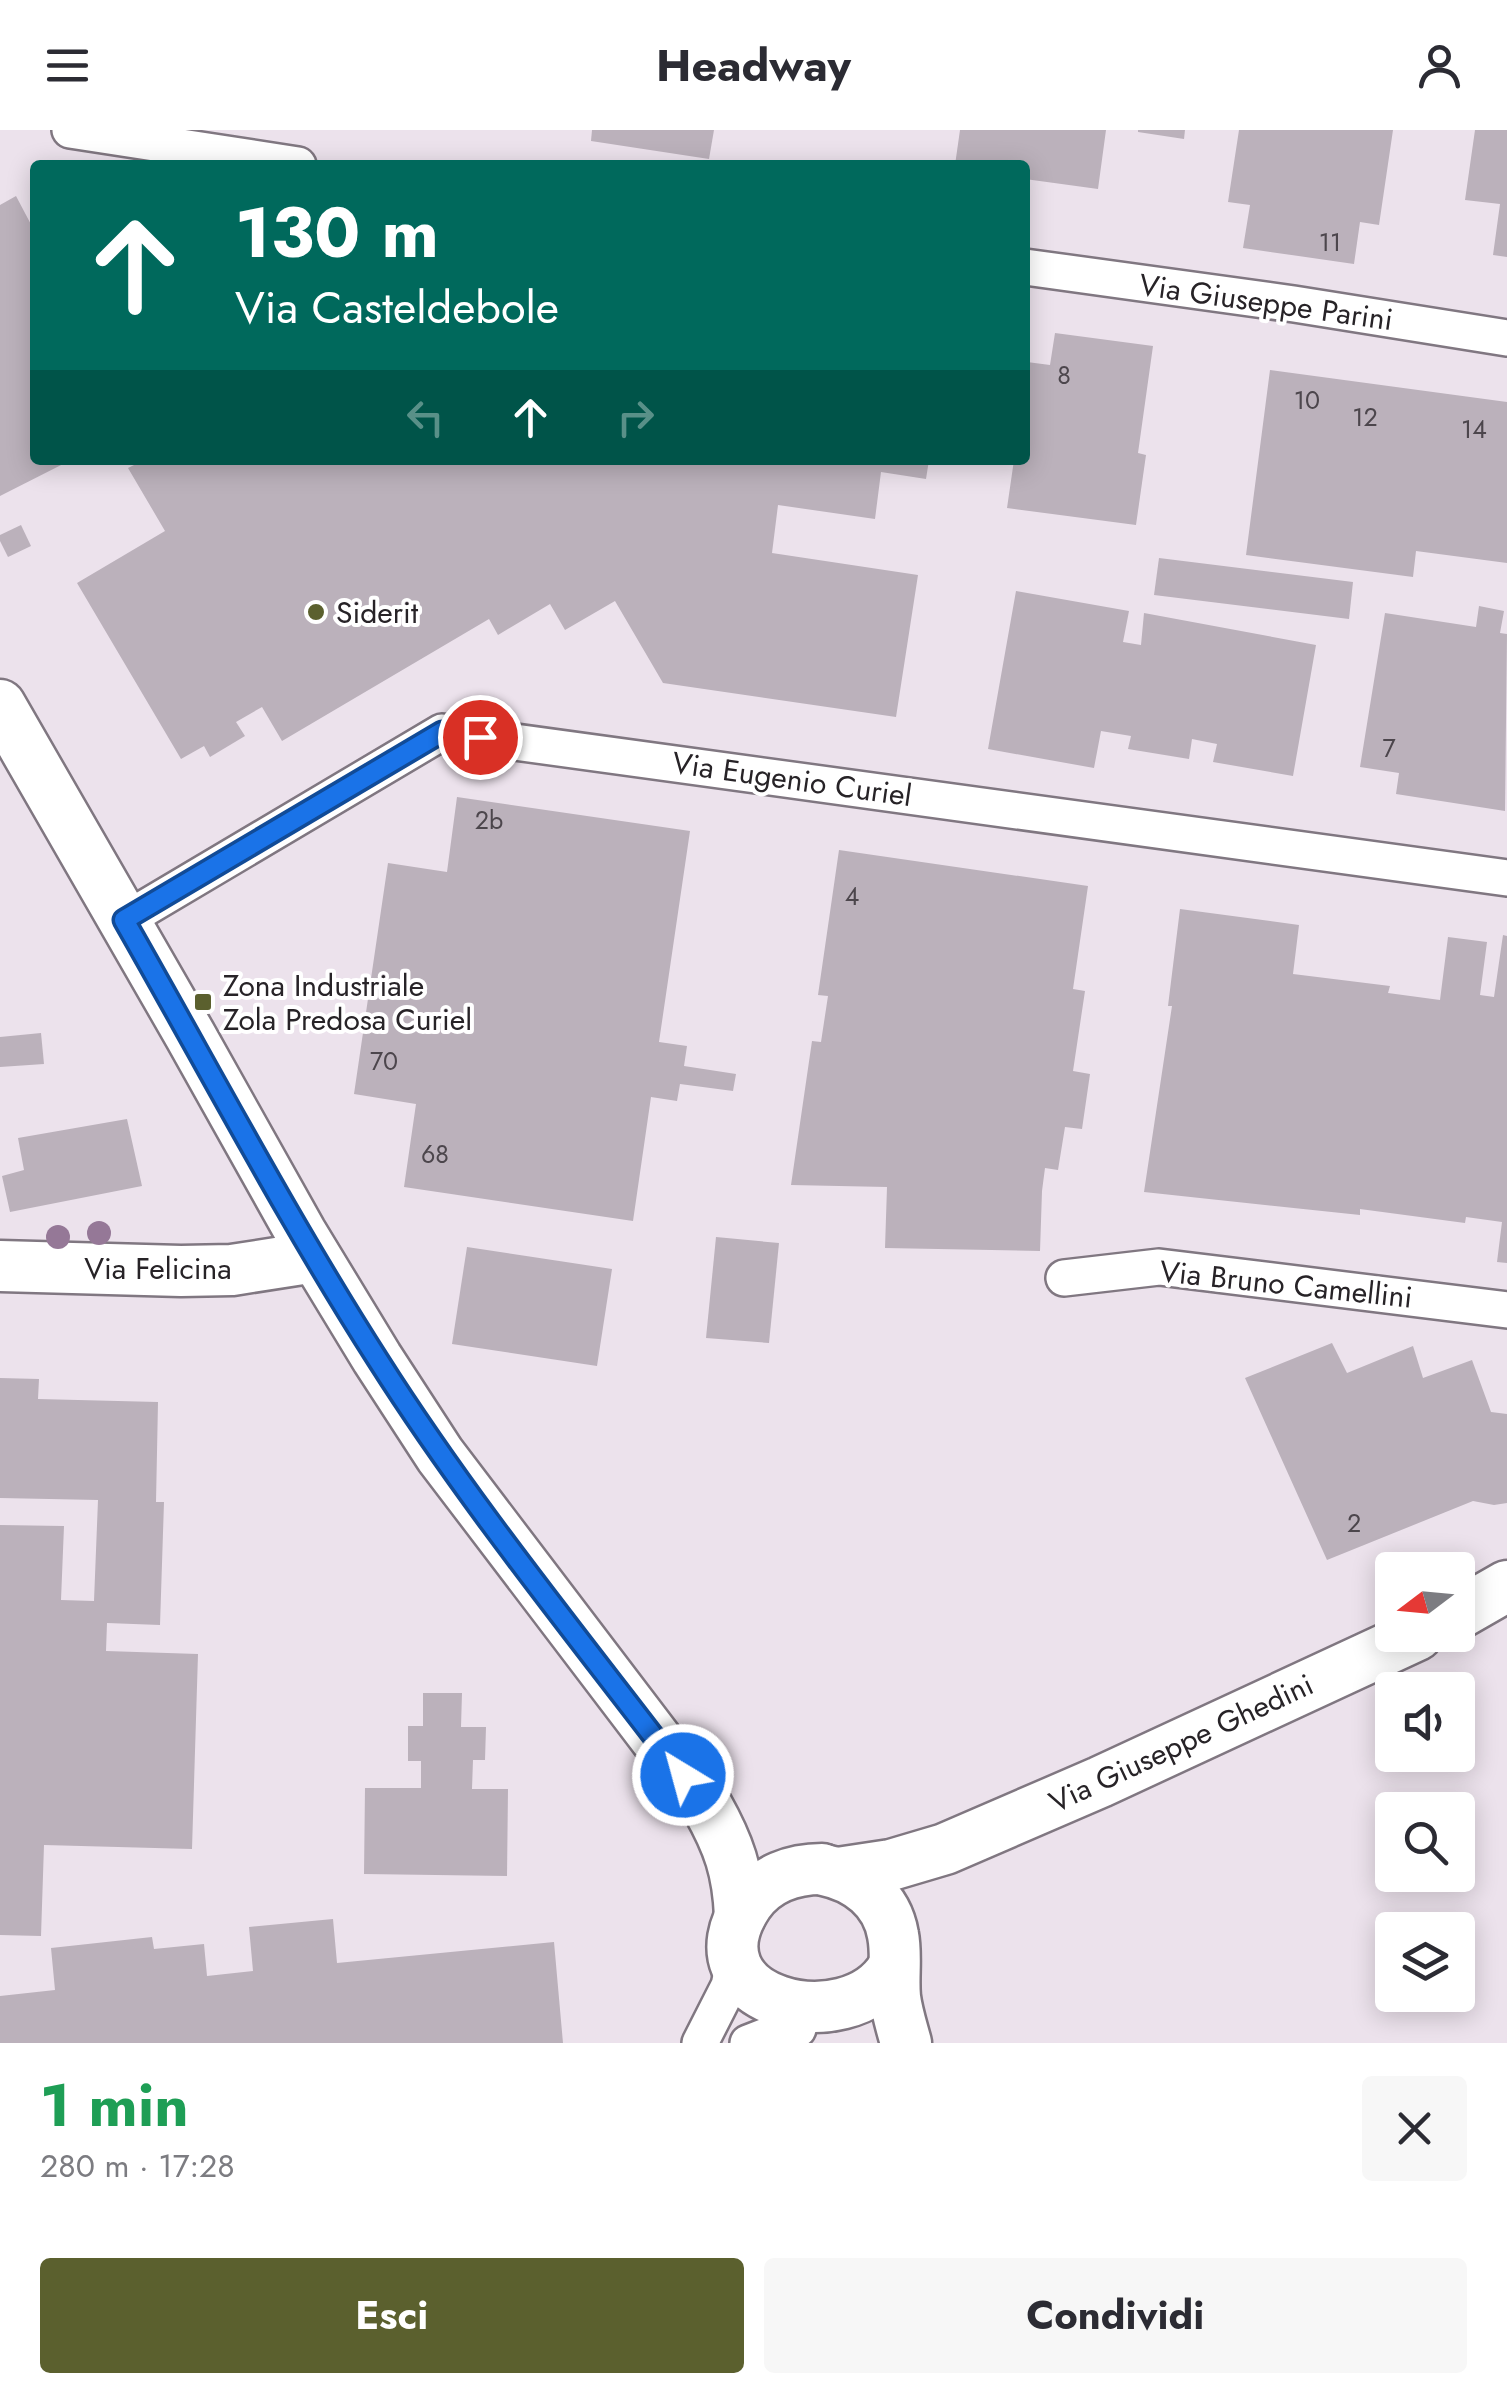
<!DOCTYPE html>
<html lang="it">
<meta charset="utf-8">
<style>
:root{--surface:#fff;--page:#f7f7f7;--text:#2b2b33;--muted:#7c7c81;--accent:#5b602e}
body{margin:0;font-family:Jost,sans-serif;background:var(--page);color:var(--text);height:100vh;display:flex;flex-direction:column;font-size:38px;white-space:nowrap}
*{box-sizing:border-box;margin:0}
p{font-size:32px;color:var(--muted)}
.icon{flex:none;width:55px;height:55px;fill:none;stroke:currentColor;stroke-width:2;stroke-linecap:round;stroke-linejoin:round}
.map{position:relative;height:1913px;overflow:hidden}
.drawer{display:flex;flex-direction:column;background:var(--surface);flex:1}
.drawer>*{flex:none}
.guide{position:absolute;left:30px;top:30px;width:1000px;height:305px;border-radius:10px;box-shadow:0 5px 25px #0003;background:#00695c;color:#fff;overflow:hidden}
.needle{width:65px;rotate:254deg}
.fabs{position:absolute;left:1375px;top:1422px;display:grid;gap:20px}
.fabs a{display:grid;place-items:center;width:100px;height:100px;border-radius:10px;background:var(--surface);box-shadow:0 5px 25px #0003;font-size:50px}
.pin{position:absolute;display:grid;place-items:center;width:85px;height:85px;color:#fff;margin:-42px;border:5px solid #fff;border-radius:50%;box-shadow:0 2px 10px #0007}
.me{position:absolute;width:110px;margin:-55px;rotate:323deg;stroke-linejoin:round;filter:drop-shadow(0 0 8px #0008)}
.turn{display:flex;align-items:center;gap:35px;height:210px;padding:0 40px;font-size:45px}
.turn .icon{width:130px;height:130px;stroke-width:2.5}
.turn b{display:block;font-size:70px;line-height:85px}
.lanes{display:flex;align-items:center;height:95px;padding:0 40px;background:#0003;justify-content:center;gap:50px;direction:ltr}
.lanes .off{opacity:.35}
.round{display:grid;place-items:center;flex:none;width:105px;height:105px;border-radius:10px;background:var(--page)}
.head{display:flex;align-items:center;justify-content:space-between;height:170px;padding:0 40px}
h1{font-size:60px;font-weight:700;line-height:75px;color:#1e9e55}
.cta{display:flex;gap:20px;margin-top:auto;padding:20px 40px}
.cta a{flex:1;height:115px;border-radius:10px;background:var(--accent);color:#fff;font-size:40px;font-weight:700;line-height:115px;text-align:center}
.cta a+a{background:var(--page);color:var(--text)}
header{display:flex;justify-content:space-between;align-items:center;height:130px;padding:0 40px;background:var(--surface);font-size:45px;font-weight:700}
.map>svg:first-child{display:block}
</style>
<header><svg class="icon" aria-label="menu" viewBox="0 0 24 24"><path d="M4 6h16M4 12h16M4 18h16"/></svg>Headway<svg class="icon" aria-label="person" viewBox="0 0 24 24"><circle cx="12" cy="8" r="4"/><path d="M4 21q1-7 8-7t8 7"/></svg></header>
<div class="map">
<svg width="1507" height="1913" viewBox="0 0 1507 1913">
<rect width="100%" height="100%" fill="#ece2ec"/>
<g fill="#bbb1bb">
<path d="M592 0H714L709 29 591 11Z"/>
<path d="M960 0H1106L1098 59 1025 49V35H955Z"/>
<path d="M1138 0H1185L1184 9 1138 2Z"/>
<path d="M1239 0H1393L1379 95 1360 92 1354 134 1243 118 1250 75 1228 72Z"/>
<path d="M1475 0H1507V127L1493 125 1500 74 1465 70Z"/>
<path d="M16 66 35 102V330H71L0 366V75Z"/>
<path d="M1055 203 1153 216 1138 323 1146 325 1136 395 1007 378 1014 330H1025L1027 232 1050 235Z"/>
<path d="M1270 240 1507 272V433L1416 421 1413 447 1246 425Z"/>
<path d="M144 330H929L926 349 881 342 875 389 778 375 772 423 918 445 896 587 663 553 615 471 565 500 550 474 498 505 489 489 282 611 262 577 236 592 245 606 210 627 204 616 181 629 77 453 165 401 128 338Z"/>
<path d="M21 395 31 416 8 427 0 411V405Z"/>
<path d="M1159 428 1353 452 1349 489 1154 465Z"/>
<path d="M1016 461 1129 481 1123 512 1141 515 1144 483 1316 515 1293 646 1213 632 1217 614 1192 609 1189 629 1128 619 1131 606 1101 601 1094 638 988 619Z"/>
<path d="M1479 476 1504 481 1500 503 1507 504 1505 681 1396 664 1399 643 1360 637 1385 483 1476 497Z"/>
<path d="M457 667 690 701 659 912 687 916 684 936 736 944 733 961 680 954 677 971 651 967 633 1091 404 1057 416 974 354 964 388 733 447 742Z"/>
<path d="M839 720 1088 756 1073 859 1085 861 1073 941 1090 944 1082 999 1065 997 1058 1040 1045 1038 1042 1061 1040 1121 885 1118 887 1057 791 1055 812 911 821 912 828 866 818 865Z"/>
<path d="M1180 779 1299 795 1293 844 1390 856 1388 863 1440 870 1448 807 1487 812 1480 865 1494 867 1503 805 1507 806V1133L1497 1132 1502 1092 1466 1087 1465 1093 1360 1079V1085L1144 1062 1172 876H1168Z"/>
<path d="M41 903 44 934 0 937V907Z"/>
<path d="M127 989 142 1056 10 1082 2 1046 24 1040 18 1008Z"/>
<path d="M716 1107 779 1113 769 1213 706 1208Z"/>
<path d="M467 1117 612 1139 597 1236 452 1214Z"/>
<path d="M1332 1213 1347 1243 1413 1216 1423 1248 1472 1230 1491 1282 1507 1284V1373L1494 1375 1473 1371 1327 1430 1245 1248Z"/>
<path d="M0 1248 39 1249 38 1269 158 1272 156 1372H164L160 1495 107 1493 106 1521 198 1524 192 1719 44 1715 41 1806 0 1805V1395L64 1396 61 1470 94 1471 98 1370 0 1368Z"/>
<path d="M423 1563H462L461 1597H486L485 1630H473L472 1659H508L507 1746 364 1744 365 1658H421V1631H408V1596H423Z"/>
<path d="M333 1789 337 1833 554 1812 563 1913H0V1866L55 1860 51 1818 152 1807 154 1819 204 1814 207 1846 253 1841 249 1797Z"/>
</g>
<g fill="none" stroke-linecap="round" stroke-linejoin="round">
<g stroke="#807781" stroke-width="40">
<g id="street">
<path d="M70 0 298 35"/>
<path d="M1025 137 1294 174 1507 208"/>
<path d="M125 790 442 602 1507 748"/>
<path d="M1064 1148 1159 1137 1507 1180"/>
<path d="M700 1913 729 1856 734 1832"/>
<path d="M748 1913 766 1906 798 1899"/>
</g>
</g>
<g stroke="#807781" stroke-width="55">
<g id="secondary">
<path d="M0 575 190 905 301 1103 377 1228 440 1325 707 1676C729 1715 738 1741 740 1786"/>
<path d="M0 1136 181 1141 232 1140 315 1127"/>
<path d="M1458 1484 1507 1456"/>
<path d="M822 1739C793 1739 765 1749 748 1773 681 1873 849 1913 893 1838"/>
<path d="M824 1740C858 1747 887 1769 893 1805 897 1825 893 1847 895 1867 897 1883 902 1898 906 1913"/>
<path d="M838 1743 891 1735 945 1719 1100 1652 1417 1505"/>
</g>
</g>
<use href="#street" stroke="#fff" stroke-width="35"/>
<use href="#secondary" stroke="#fff" stroke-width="50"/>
</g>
<g fill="#957897">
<circle cx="99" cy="1103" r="12"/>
<circle cx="58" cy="1107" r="12"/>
</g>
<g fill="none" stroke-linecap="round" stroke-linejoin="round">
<g stroke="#114b97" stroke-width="25">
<path id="route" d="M480 607 442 602 124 790C208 937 287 1088 378 1230 470 1375 579 1508 683 1645"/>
</g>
<use href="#route" stroke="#1a73e8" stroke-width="18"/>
</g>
<g fill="#5b602e" stroke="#fff" stroke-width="4">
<circle cx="316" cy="482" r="10"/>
<rect x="193" y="862" width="20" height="20" rx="5"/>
</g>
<g text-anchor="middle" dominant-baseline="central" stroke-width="8" stroke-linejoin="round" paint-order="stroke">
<g font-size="25" fill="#4c464c">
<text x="1330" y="112">11</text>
<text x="1064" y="245">8</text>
<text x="1307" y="270">10</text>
<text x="1365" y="287">12</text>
<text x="1474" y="299">14</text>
<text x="1389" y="618">7</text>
<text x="489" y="690">2b</text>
<text x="852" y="766">4</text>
<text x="384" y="931">70</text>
<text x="435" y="1024">68</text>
<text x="1354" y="1393">2</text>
</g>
<g font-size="30" fill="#272327" stroke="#fff">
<text transform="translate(1266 172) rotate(8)">Via Giuseppe Parini</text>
<text transform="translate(792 649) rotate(8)">Via Eugenio Curiel</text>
<text x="158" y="1138">Via Felicina</text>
<text transform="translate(1286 1154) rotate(6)">Via Bruno Camellini</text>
<text transform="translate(1181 1613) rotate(-25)">Via Giuseppe Ghedini</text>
</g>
<g font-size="30" fill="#272327" stroke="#fff" text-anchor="start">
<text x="336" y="482">Siderit</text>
<text x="223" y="855">Zona Industriale<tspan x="223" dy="34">Zola Predosa Curiel</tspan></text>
</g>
</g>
</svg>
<div class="fabs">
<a><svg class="needle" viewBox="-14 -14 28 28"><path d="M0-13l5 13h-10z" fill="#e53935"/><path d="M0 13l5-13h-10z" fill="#7c7c81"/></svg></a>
<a><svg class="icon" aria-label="sound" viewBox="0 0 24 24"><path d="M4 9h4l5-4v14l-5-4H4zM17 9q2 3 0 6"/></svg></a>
<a><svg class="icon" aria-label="search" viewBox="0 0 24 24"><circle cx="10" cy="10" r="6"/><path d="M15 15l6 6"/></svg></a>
<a><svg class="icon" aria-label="layers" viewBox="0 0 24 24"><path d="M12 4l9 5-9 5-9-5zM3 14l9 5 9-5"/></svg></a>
</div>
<div class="pin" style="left:480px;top:607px;background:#d93025"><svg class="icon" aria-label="arrive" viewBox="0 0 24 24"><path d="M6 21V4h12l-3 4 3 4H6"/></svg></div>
<svg class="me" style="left:683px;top:1645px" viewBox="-20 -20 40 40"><circle r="17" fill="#1a73e8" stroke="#fff" stroke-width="3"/><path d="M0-11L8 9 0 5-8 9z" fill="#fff"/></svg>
<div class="guide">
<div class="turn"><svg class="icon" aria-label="ahead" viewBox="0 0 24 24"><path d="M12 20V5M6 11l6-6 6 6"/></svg><div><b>130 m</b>Via Casteldebole</div></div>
<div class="lanes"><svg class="icon off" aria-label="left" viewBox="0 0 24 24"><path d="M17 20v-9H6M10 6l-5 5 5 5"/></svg><svg class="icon" aria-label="ahead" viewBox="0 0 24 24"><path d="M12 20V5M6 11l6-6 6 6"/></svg><svg class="icon off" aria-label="right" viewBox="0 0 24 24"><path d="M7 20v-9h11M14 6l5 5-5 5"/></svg></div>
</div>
</div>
<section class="drawer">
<div class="head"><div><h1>1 min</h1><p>280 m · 17:28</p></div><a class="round"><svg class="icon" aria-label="close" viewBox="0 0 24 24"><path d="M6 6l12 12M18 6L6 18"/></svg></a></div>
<div class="cta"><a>Esci</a><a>Condividi</a></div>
</section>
